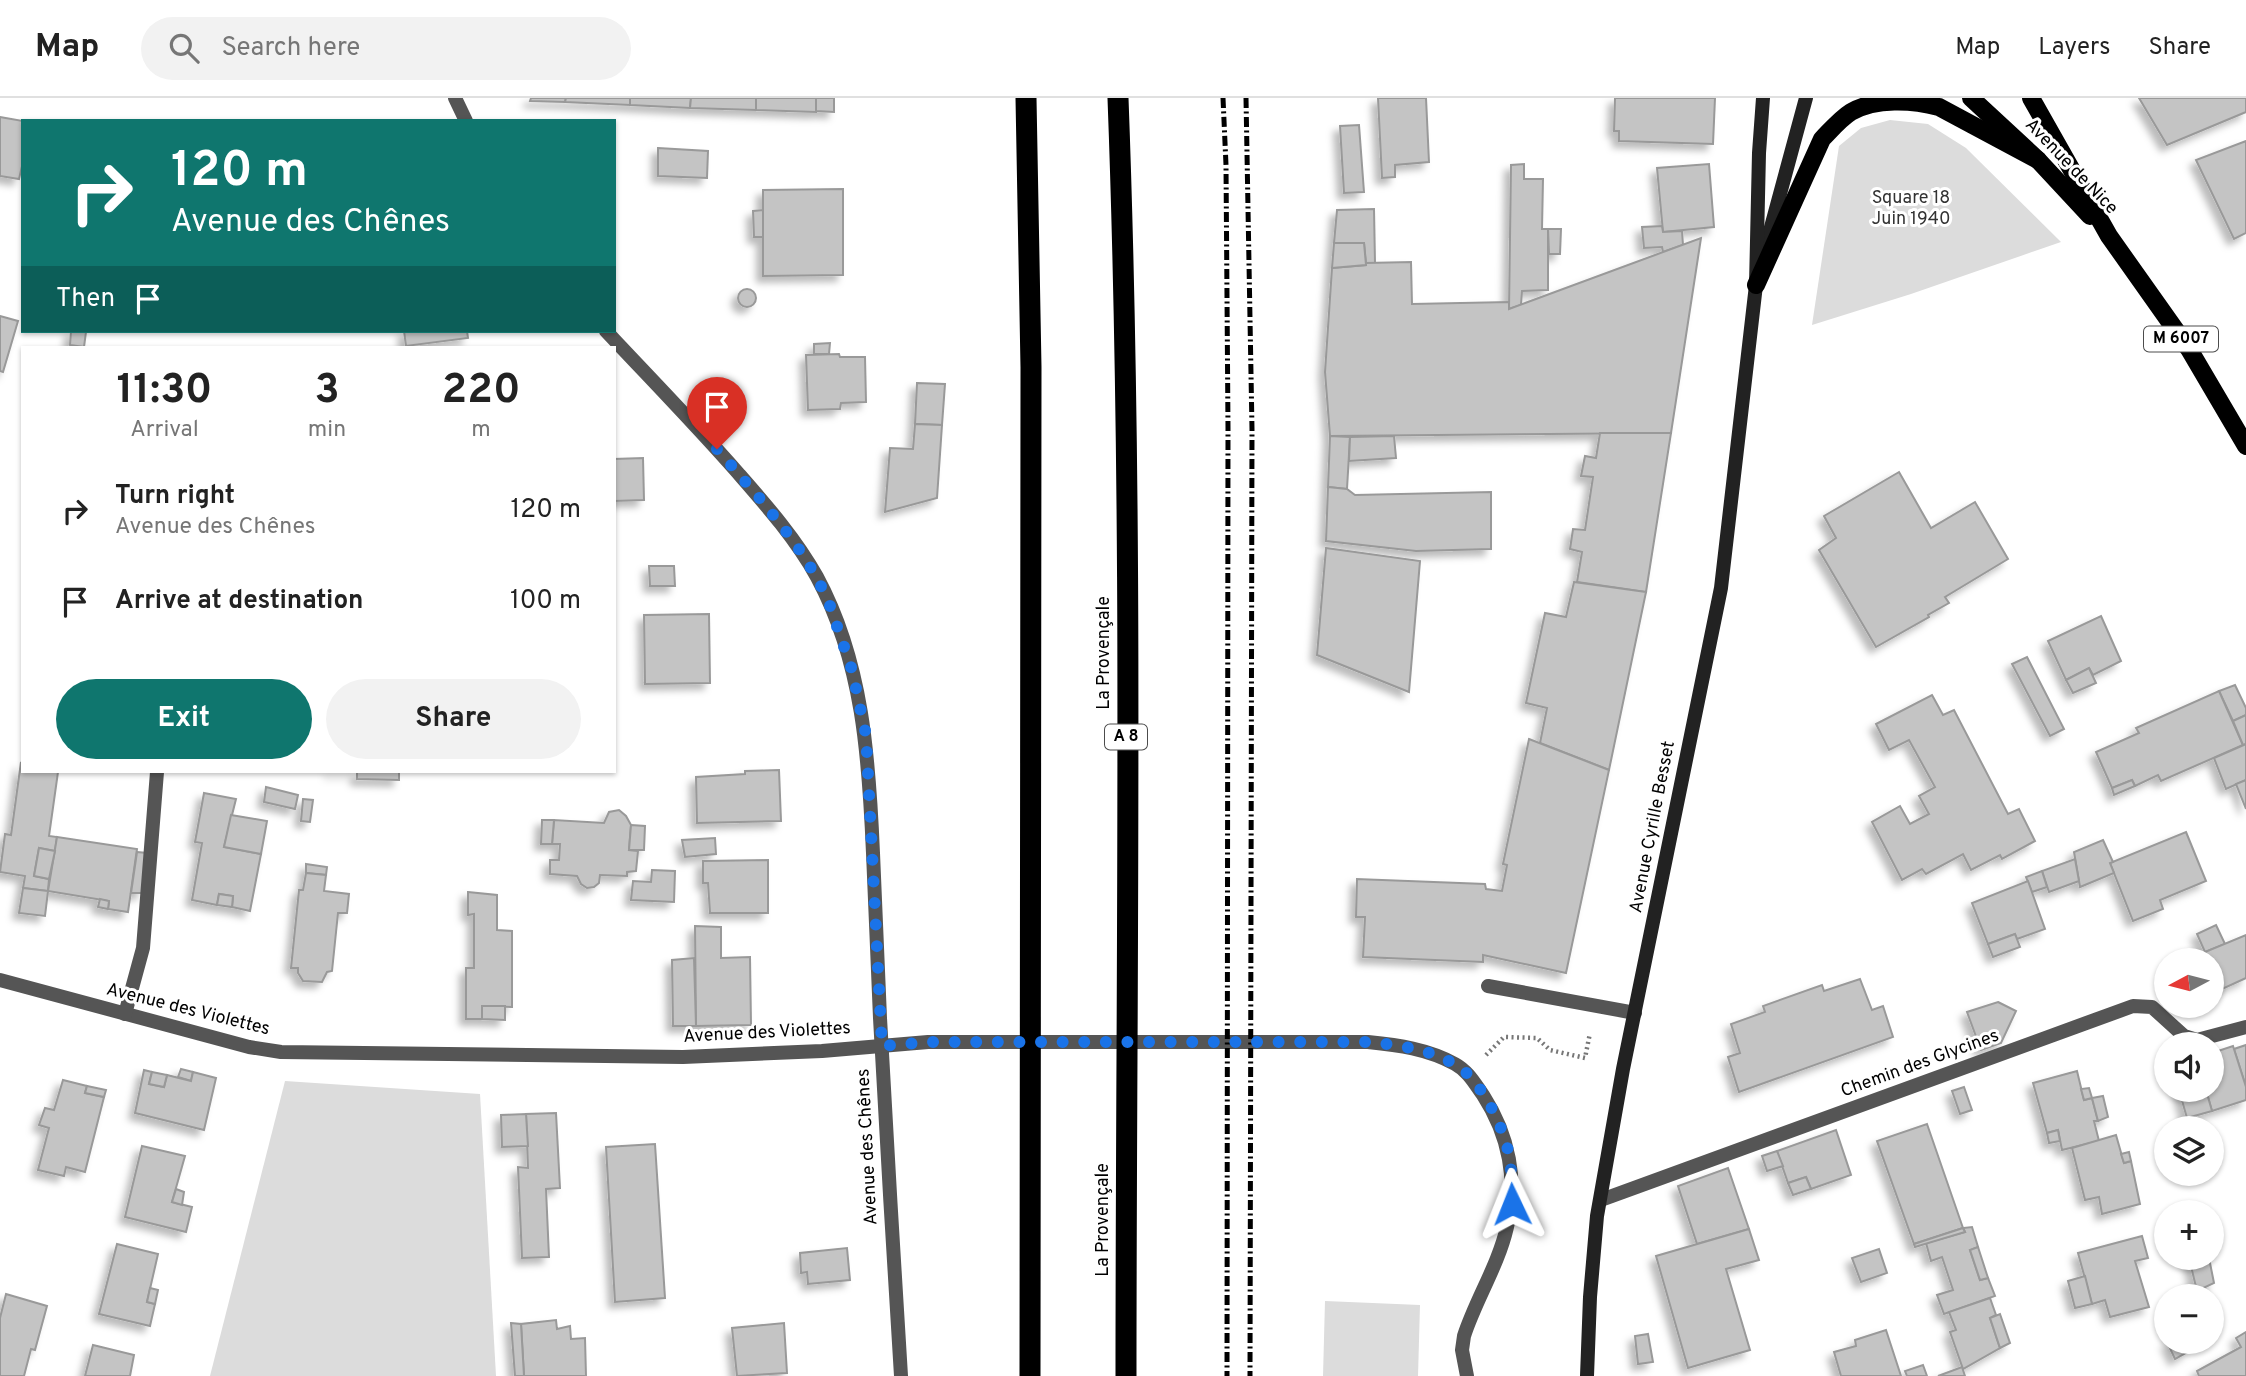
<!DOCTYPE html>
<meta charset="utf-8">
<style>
:root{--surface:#fff;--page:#f2f2f2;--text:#222;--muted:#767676;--line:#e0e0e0;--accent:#0f766e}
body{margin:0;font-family:Overpass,sans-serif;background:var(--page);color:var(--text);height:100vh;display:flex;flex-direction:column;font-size:26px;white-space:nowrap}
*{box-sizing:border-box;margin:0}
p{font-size:23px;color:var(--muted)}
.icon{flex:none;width:38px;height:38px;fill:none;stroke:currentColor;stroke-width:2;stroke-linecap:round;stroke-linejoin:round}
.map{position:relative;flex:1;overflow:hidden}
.sheet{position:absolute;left:21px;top:248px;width:595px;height:427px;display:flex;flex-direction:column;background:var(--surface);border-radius:0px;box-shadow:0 2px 5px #0004}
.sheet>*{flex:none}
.hud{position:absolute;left:21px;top:21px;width:595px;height:214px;border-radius:0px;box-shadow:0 2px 5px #0004;background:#0f766e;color:#fff;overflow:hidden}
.needle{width:46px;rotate:263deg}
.controls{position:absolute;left:2154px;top:850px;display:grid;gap:14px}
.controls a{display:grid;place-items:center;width:70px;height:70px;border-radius:50%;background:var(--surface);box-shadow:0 2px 5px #0004;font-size:35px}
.pin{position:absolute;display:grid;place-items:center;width:60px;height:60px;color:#fff;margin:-72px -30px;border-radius:50% 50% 50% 0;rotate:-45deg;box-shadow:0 0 7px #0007}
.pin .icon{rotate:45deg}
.me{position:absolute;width:77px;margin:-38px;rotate:358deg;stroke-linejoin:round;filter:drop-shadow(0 0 5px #0008)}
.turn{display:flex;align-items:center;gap:24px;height:147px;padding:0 35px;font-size:32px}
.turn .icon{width:91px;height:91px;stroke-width:2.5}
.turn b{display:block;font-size:49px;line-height:60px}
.then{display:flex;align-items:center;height:66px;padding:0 35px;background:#0003;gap:14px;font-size:26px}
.eta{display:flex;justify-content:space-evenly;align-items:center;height:119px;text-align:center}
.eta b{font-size:42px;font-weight:700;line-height:49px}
.button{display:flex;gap:14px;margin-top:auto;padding:14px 35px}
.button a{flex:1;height:80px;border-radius:42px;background:var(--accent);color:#fff;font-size:28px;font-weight:700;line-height:80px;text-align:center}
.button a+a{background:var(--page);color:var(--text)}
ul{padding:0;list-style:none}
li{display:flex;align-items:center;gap:21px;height:91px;padding:0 35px}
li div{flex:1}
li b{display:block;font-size:26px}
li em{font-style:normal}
header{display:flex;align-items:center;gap:42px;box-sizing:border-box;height:98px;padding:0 35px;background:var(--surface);border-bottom:2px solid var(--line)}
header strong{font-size:33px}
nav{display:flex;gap:38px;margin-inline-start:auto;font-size:24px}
.search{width:490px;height:63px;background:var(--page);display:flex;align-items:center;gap:18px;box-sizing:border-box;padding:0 24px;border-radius:38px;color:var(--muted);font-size:26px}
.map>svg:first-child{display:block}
</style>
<header>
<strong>Map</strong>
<div class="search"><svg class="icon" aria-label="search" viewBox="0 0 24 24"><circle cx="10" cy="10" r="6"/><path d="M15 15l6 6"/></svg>Search here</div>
<nav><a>Map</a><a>Layers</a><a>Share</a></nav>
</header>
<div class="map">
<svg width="2246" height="1278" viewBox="0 0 2246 1278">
<defs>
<filter id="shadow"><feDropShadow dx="-6" dy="6" stdDeviation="3.5" flood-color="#0004"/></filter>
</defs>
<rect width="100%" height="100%" fill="#fff"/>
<g fill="#dcdcdc">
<path d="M1890 22 1928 26 1966 50 2061 144 1911 196 1812 227 1839 48 1861 30Z"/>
<path d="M285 983 480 996 496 1278H210Z"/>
<path d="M1325 1203 1420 1207 1418 1278H1323Z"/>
</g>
<g fill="#c4c4c4" stroke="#999" stroke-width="2" filter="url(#shadow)">
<path d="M531 0H566L565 4 530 3Z"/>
<path d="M566 0H630V7L565 4Z"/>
<path d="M630 0H691L690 10 630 7Z"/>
<path d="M691 0H756V12L690 10Z"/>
<path d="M756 0H816V14L756 12Z"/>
<path d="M816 0H834V14L816 13Z"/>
<path d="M1378 0H1426L1429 64 1395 67V79L1382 80Z"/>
<path d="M1615 0H1715L1713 46 1619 43V33H1614Z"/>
<path d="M2139 0H2246V14L2167 47Z"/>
<path d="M0 19 23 23V64L19 81 0 78Z"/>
<path d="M1359 27 1364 94 1344 95 1340 28Z"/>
<path d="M2246 43V135L2234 141 2196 62Z"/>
<path d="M658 50 708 53 707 80 658 78Z"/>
<path d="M1524 66V81H1543L1542 131H1548V192L1522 193 1521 207 1509 211 1511 67Z"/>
<path d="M1709 66 1714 129 1663 134 1657 70Z"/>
<path d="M843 91V177L763 178V92Z"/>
<path d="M1374 111 1375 165H1366L1364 145H1334L1337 112Z"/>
<path d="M763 112V139H754L753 113Z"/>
<path d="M1662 128 1663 134 1682 133 1683 147 1663 154 1662 149 1644 150 1642 129Z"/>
<path d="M1548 131H1561L1560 156H1549Z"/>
<path d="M1701 140 1671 335 1330 338 1325 274 1332 170 1366 167V165L1411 164 1412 206 1509 204V211Z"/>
<path d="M1334 145H1364L1366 167 1332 170Z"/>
<circle cx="747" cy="200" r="9"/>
<path d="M0 218 18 223 3 274 0 273Z"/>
<path d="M71 233 86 234 84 249 70 247Z"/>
<path d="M404 233H467L468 240 406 248Z"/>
<path d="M830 245 829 256H814V246Z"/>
<path d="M839 256 840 259H865L866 304 841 305 840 311 808 312 806 257Z"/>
<path d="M917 285 945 286 942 327 915 326Z"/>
<path d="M915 326 942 327 937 400 885 414 890 350 913 351Z"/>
<path d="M1600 335H1671L1646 494 1577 484 1582 454 1570 451 1573 431 1585 432 1593 379 1581 378 1585 358 1596 360Z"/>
<path d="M1330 338 1350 339 1347 391 1328 389Z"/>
<path d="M1394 338 1396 360 1349 363 1350 339Z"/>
<path d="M643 360 644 402 614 403V361Z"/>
<path d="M1899 374 1931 430 1975 404 2008 461 1945 499 1949 505 1928 517 1929 519 1876 549 1819 452 1836 440 1824 418Z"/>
<path d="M1328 389 1347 391 1355 397 1491 394V451L1416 453 1326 443Z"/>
<path d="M1326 450 1420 463 1409 594 1317 557Z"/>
<path d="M649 468H674L675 488H650Z"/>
<path d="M1574 484 1646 494 1609 672 1540 645 1547 610 1526 605 1545 515 1566 519Z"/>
<path d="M709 516 710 585 645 586 644 517Z"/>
<path d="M2101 518 2121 563 2093 577 2089 570 2066 582 2048 543Z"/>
<path d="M2027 559 2064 631 2050 638 2012 566Z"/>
<path d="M2089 570 2096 585 2073 595 2066 582Z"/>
<path d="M2235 587 2246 610V617L2233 623 2219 593Z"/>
<path d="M2219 593 2243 647 2161 683 2158 677 2135 688 2132 682 2112 690 2096 654 2139 635 2136 630Z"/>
<path d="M1932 597 1943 617 1954 612 2008 716 2019 711 2035 743 2002 761 2000 757 1971 772 1963 756 1926 776 1922 771 1902 782 1872 724 1900 708 1910 726 1929 716 1919 698 1935 689 1909 642 1889 652 1876 626Z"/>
<path d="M2246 617V646L2243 647 2233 623Z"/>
<path d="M1529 641 1609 672 1566 875 1483 857V864L1363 859 1365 819H1356L1357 781 1485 786 1486 791 1502 793 1507 767 1503 766Z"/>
<path d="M2246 646V682L2226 691 2214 660Z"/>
<path d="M21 664 23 674H58L49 738 57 739 55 753 39 750 34 778 49 781 48 793 23 790 25 778 0 774 5 736 11 737Z"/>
<path d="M779 672 781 723 697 725 696 679 745 676V673Z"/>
<path d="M329 674H399V682L357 681V674Z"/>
<path d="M2132 682 2135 688 2114 697 2112 690Z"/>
<path d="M2246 682V711L2236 686Z"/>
<path d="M266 689 298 697 295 711 264 704Z"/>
<path d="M204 695 236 701 224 749 261 756 250 813 232 809 233 798 219 796 217 807 192 802 202 745 195 744Z"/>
<path d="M303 701 313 702 310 724 301 723Z"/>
<path d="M619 712 626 718 631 727 629 752 638 753 636 773 627 774V778L600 777 599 785 594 789 587 790 581 786 577 778 550 776V762H559L560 746H552L554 722 604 725 609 714Z"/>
<path d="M231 717 267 723 261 756 224 749Z"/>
<path d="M542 722H554L552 746H541Z"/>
<path d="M631 727 645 728 644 752H629Z"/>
<path d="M2186 734 2206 783 2160 802 2163 811 2133 823 2110 765Z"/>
<path d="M57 739 137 751 128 814 108 811 109 803 48 793Z"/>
<path d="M715 740 716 756 685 759 682 742Z"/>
<path d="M2103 742 2113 764 2110 765 2114 775 2080 789 2074 754Z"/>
<path d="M39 750 55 753 49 781 34 778Z"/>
<path d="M137 754 147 755 142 795H131Z"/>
<path d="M2075 761 2079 783 2049 794 2042 773Z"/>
<path d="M768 762V815H710L708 785H703V763Z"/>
<path d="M306 766 327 769 326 777 306 775Z"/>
<path d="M652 772 675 773 674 804 631 802 633 783 651 784Z"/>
<path d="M2042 773 2047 789 2032 794 2026 779Z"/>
<path d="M306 775 326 777 324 793 349 796 347 815H338L332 873 327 874 322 884 303 883 298 875V870H291L299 792H303Z"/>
<path d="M2028 783 2045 831 2017 841 2015 836 1988 846 1972 805Z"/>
<path d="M23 790 48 793 45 818 19 815Z"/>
<path d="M468 794 497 797V832L512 833V909L482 908V921H466V870H474V816L468 817Z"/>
<path d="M219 796 233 798 232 809 217 807Z"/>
<path d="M100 801 109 803 108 811 98 809Z"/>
<path d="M2216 827 2225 846 2205 854 2197 836Z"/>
<path d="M695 828 721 829V860L750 859 751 927 696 928Z"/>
<path d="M2015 836 2020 849 1993 859 1988 846Z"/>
<path d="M2246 837V880L2220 892 2212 873V863H2208L2205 854Z"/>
<path d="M694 860 696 928H673L672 862Z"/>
<path d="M1860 881 1872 912 1883 908 1893 939 1739 994 1728 959 1740 955 1731 926 1765 914 1763 908 1822 887 1824 893Z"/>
<path d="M1998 904 2016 913 2001 945 1981 952 1967 914Z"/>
<path d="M482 908H505V922L482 921Z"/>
<path d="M2246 947V989L2234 951Z"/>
<path d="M2233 948 2246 989V1002L2212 1013 2206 992H2212V955Z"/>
<path d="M181 971 193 974 191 983 178 979Z"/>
<path d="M144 972 152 974 149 986 164 989 167 977 191 983 193 974 216 980 204 1032 135 1015Z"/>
<path d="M2077 973 2084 1002 2092 1000 2098 1023H2094L2099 1043 2062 1052 2058 1032 2047 1035 2033 985Z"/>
<path d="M152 974 167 977 164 989 149 986Z"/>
<path d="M63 982 87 988 85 995 104 999 85 1074 66 1069 64 1078 38 1072 49 1030 39 1027 45 1010 54 1012Z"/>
<path d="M87 988 106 992 104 999 85 995Z"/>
<path d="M1964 989 1972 1012 1960 1016 1952 993Z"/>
<path d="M2089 990 2092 1000 2084 1002 2081 991Z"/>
<path d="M2179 992H2206L2212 1013 2187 1020Z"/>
<path d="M2103 998 2108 1019 2098 1023 2092 1000Z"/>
<path d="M556 1015 560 1090 546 1091 549 1159 522 1160 518 1069 528 1070 526 1016Z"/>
<path d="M526 1016 528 1048 502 1049 501 1017Z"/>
<path d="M1927 1026 1963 1130 1914 1146 1877 1043Z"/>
<path d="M1836 1032 1851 1077 1811 1091 1806 1079 1788 1085 1777 1053Z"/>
<path d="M2058 1032 2060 1043 2049 1045 2047 1035Z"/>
<path d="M2116 1037 2124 1065 2131 1063 2140 1106 2102 1116 2099 1099 2085 1102 2072 1050Z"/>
<path d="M655 1046 665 1200 615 1204 606 1049Z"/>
<path d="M142 1048 185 1058 172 1104 192 1109 186 1134 125 1119Z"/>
<path d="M1777 1053 1783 1068 1767 1073 1762 1058Z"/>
<path d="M2129 1054 2131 1063 2124 1065 2121 1056Z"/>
<path d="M1728 1070 1749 1131 1697 1146 1678 1088Z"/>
<path d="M1806 1079 1811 1091 1793 1097 1788 1085Z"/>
<path d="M176 1091 184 1094 182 1107 172 1104Z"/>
<path d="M1972 1129 1978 1149 1970 1152 1980 1182 1988 1180 1995 1198 1944 1216 1937 1197 1953 1192 1942 1159 1931 1163 1926 1145 1965 1134 1963 1130Z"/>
<path d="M1963 1130 1965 1134 1915 1149 1914 1146Z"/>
<path d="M1749 1131 1759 1162 1726 1171 1750 1252 1688 1270 1656 1158Z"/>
<path d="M2142 1138 2148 1160 2135 1163 2149 1209 2110 1219 2105 1202 2092 1206 2078 1155Z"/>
<path d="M117 1146 158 1156 147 1204 155 1206 150 1228 99 1216Z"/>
<path d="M1978 1149 1988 1180 1980 1182 1970 1152Z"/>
<path d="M847 1150 850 1182 808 1186 807 1174 801 1175 800 1155Z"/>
<path d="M1879 1151 1887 1175 1861 1184 1852 1160Z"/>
<path d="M2189 1160H2209L2214 1185 2197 1193Z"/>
<path d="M2085 1178 2092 1206 2075 1210 2068 1183Z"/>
<path d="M150 1190 158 1192 155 1206 147 1204Z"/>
<path d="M6 1196 47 1208 35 1252 31 1251 24 1278H0V1220Z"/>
<path d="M1990 1200 1996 1217 1990 1220 2000 1250 1963 1271 1950 1234 1956 1232 1949 1214Z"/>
<path d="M2000 1216 2010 1245 2000 1250 1990 1220Z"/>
<path d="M556 1222 557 1231 570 1228 571 1241 585 1240 586 1278H524L521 1226Z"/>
<path d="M511 1225 521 1226 524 1278H515Z"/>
<path d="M784 1225 787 1275 737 1278 732 1230Z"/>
<path d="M1886 1232 1901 1278H1841L1834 1254 1856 1248 1855 1242Z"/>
<path d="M2246 1234V1278H2199L2197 1273 2241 1249 2236 1240Z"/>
<path d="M1648 1236 1653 1264 1638 1266 1635 1238Z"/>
<path d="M2167 1244H2185L2189 1253 2175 1261Z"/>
<path d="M93 1247 134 1257 130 1278H85Z"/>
<path d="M1923 1267 1927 1278H1907L1905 1273Z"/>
<path d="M1962 1269 1965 1278H1938Z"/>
</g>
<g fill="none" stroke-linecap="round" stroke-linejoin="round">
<path stroke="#777" stroke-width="4.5" stroke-dasharray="2 3.5" stroke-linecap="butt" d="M1486 957 1504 939 1537 940 1550 952 1585 960 1590 935"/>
<path stroke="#555" stroke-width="14" d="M1488 888 1635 915"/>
<g stroke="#555" stroke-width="14">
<path d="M455 0 466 23"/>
<path d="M606 233C650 280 695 326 738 375 766 407 796 441 817 479 863 564 869 661 873 755 875 810 878 865 880 920 886 1039 894 1159 901 1278"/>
<path d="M0 882 249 949 281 954 683 959 822 953 928 944H1368C1398 947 1428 951 1455 966 1468 973 1475 986 1483 997 1509 1037 1518 1083 1507 1129 1498 1168 1476 1201 1464 1238L1462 1252 1467 1278"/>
<path d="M125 916 143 850 157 674"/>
<path d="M1601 1102 2133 908 2152 909 2184 938 2197 942 2246 929"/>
</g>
<g stroke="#222" stroke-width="14">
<path d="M1764 155 1806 0"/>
<path d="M1587 1278 1590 1199 1597 1118 1623 971 1721 490 1756 187 1759 55 1763 0"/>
</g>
<g stroke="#000" stroke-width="18">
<path d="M1971 0 2038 62 2090 118"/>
<path d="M2031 0 2109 138 2189 251 2246 348"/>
<path d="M1756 187 1822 41C1831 32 1840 21 1851 14 1876 0 1912 2 1939 9L2038 62"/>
</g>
<g stroke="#000" stroke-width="21">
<path d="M1026 0 1031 269 1030 1278"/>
<path d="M1118 0C1134 426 1126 852 1126 1278"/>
</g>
<g stroke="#000" stroke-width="5" stroke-dasharray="10 3.5 2 3.5" stroke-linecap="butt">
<path d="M1223 0 1226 67 1228 330 1227 1278"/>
<path d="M1246 0 1252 331 1250 1278"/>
</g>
</g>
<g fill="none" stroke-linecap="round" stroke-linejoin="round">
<path stroke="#1a73e8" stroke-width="12" stroke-dasharray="0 21.6" d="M717 351 762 403 795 445 816 478 829 505 852 572 866 637 882 948 928 944H1368C1398 947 1430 951 1456 967 1480 980 1505 1031 1509 1058 1512 1074 1512 1090 1512 1106"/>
</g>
<g text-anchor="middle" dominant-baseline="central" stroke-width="6" stroke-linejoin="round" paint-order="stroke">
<g fill="#fff" stroke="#4c4c4c" stroke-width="2">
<rect x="2144" y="228.5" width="74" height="25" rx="5"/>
<rect x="1105" y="626.5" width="42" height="25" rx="5"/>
</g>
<g font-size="16" font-weight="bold" fill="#000">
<text x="2181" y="241">M 6007</text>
<text x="1126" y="639">A 8</text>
</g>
<g font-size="18" fill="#000" stroke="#fff">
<text transform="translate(2071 69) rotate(46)">Avenue de Nice</text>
<text transform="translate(1104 555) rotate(-90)">La Provençale</text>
<text transform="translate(1653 729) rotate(-79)">Avenue Cyrille Besset</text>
<text transform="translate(188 912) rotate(14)">Avenue des Violettes</text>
<text transform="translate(767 935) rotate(-3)">Avenue des Violettes</text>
<text transform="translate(1920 966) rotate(-20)">Chemin des Glycines</text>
<text transform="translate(868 1049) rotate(-93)">Avenue des Chênes</text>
<text transform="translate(1103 1122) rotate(-90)">La Provençale</text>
</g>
<g font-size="18" fill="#333" stroke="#fff">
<text x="1911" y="100">Square 18<tspan x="1911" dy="21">Juin 1940</tspan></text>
</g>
</g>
</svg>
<div class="controls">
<a><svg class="needle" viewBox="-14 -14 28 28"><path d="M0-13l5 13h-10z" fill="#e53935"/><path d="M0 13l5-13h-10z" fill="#767676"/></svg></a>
<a><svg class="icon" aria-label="sound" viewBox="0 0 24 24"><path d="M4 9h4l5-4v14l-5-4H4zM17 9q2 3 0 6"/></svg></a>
<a><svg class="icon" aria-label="layers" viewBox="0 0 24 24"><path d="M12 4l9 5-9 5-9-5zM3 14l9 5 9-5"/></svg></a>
<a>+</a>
<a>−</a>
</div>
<div class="pin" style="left:717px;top:351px;background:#d93025"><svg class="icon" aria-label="arrive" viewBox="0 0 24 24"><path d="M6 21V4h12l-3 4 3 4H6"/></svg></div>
<svg class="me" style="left:1512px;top:1106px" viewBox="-20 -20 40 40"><path d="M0-17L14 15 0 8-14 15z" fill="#1a73e8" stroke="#fff" stroke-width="4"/></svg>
<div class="hud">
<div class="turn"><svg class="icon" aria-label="right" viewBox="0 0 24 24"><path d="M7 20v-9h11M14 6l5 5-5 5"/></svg><div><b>120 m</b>Avenue des Chênes</div></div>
<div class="then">Then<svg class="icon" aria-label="arrive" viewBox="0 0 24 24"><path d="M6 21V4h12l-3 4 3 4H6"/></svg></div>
</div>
<section class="sheet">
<div class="eta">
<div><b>11:30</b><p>Arrival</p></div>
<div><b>3</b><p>min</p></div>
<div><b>220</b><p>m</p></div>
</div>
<ul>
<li><svg class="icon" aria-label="right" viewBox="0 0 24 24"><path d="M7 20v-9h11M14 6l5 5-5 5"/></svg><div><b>Turn right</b><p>Avenue des Chênes</p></div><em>120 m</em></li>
<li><svg class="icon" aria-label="arrive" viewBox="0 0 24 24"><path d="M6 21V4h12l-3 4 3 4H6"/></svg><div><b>Arrive at destination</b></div><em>100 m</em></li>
</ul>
<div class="button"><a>Exit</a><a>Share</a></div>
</section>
</div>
